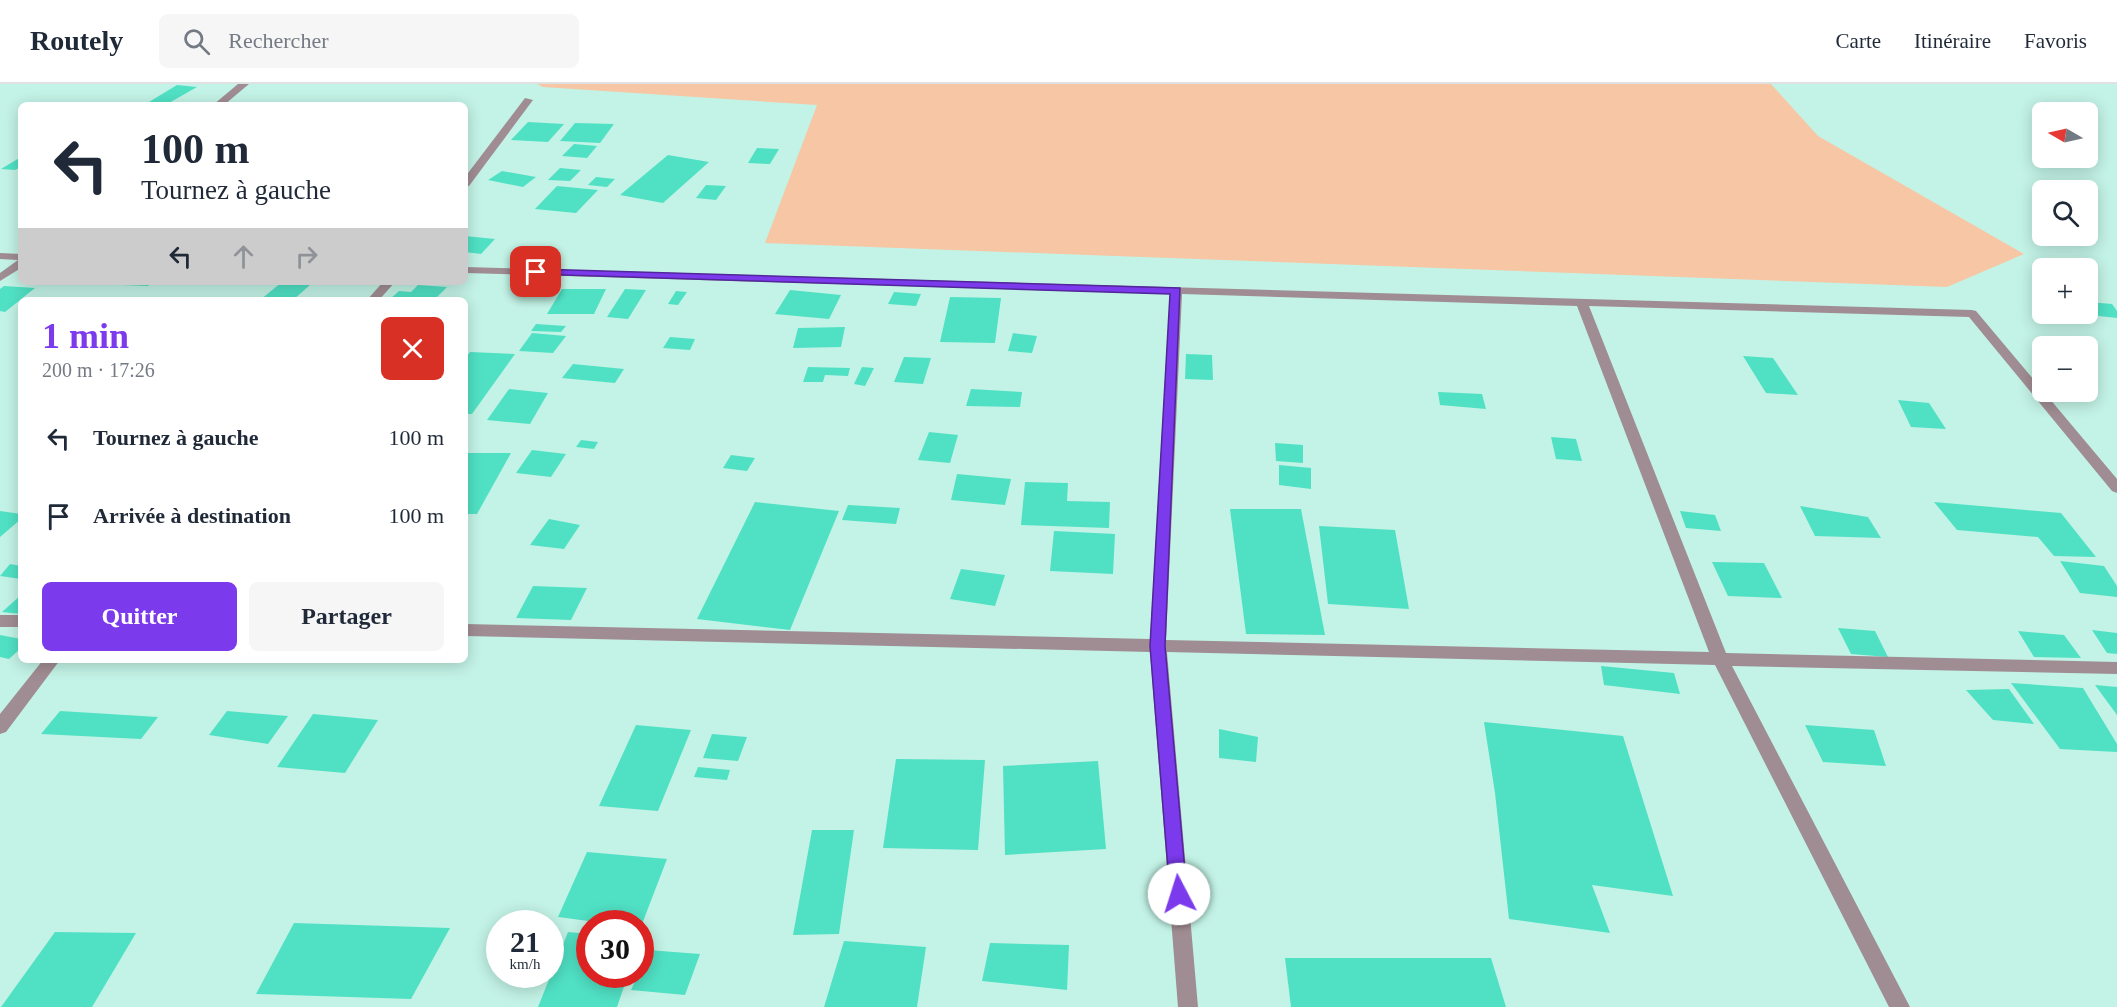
<!DOCTYPE html>
<html lang="fr">
<meta charset="utf-8">
<style>
:root{--surface:#fff;--page:#f6f6f7;--text:#1f2937;--muted:#747a83;--line:#e0e1e3;--accent:#7c3aed}
body{margin:0;font-family:Georgia,serif;background:var(--page);color:var(--text);height:100vh;display:flex;flex-direction:column;font-size:22px;white-space:nowrap}
*{box-sizing:border-box;margin:0}
p{font-size:20px;color:var(--muted)}
.icon{flex:none;width:33px;height:33px;fill:none;stroke:currentColor;stroke-width:2;stroke-linecap:round;stroke-linejoin:round}
.map{position:relative;flex:1;overflow:hidden}
.sheet{position:absolute;left:18px;top:213px;width:450px;height:366px;display:flex;flex-direction:column;background:var(--surface);border-radius:9px;box-shadow:0 3px 15px #0003}
.sheet>*{flex:none}
.top-card{position:absolute;left:18px;top:18px;width:450px;height:183px;border-radius:9px;box-shadow:0 3px 15px #0003;background:#fff;color:var(--text);overflow:hidden}
.needle{width:39px;rotate:279deg}
.controls{position:absolute;left:2032px;top:18px;display:grid;gap:12px}
.controls a{display:grid;place-items:center;width:66px;height:66px;border-radius:9px;background:var(--surface);box-shadow:0 3px 15px #0003;font-size:30px}
.speed{position:absolute;left:486px;top:826px;display:flex;gap:12px;font-size:30px;font-weight:700;text-align:center}
.speed>*{display:grid;place-content:center;width:78px;height:78px;border-radius:50%;background:var(--surface);box-shadow:0 3px 15px #0003;line-height:1}
.speed small{font-size:15px;font-weight:400}
.speed .limit{border:9px solid #d22;background:#fff;color:#111}
.pin{position:absolute;display:grid;place-items:center;width:51px;height:51px;color:#fff;margin:-26px;border-radius:12px;box-shadow:0 3px 9px #0006}
.me{position:absolute;width:66px;margin:-33px;rotate:355deg;stroke-linejoin:round;filter:drop-shadow(0 0 4px #0008)}
.turn{display:flex;align-items:center;gap:21px;height:126px;padding:0 24px;font-size:27px}
.turn .icon{width:78px;height:78px;stroke-width:2.5}
.turn b{display:block;font-size:42px;line-height:51px}
.lanes{display:flex;align-items:center;height:57px;padding:0 24px;background:#0003;justify-content:center;gap:30px;direction:ltr}
.lanes .off{opacity:.35}
.round{display:grid;place-items:center;flex:none;width:63px;height:63px;border-radius:9px;background:var(--page)}
.overview{display:flex;align-items:center;justify-content:space-between;height:102px;padding:0 24px}
h1{font-size:36px;font-weight:700;line-height:45px;color:var(--accent)}
.action{display:flex;gap:12px;margin-top:auto;padding:12px 24px}
.action a{flex:1;height:69px;border-radius:9px;background:var(--accent);color:#fff;font-size:24px;font-weight:700;line-height:69px;text-align:center}
.action a+a{background:var(--page);color:var(--text)}
ul{padding:0;list-style:none}
li{display:flex;align-items:center;gap:18px;height:78px;padding:0 24px}
li div{flex:1}
li b{display:block;font-size:22px}
li em{font-style:normal}
header{display:flex;align-items:center;gap:36px;box-sizing:border-box;height:84px;padding:0 30px;background:var(--surface);border-bottom:2px solid var(--line)}
header strong{font-size:28px}
nav{display:flex;gap:33px;margin-inline-start:auto;font-size:21px}
.search{width:420px;height:54px;background:var(--page);display:flex;align-items:center;gap:15px;box-sizing:border-box;padding:0 21px;border-radius:9px;color:var(--muted);font-size:22px}
.map>svg:first-child{display:block}
</style>
<header>
<strong>Routely</strong>
<div class="search"><svg class="icon" aria-label="search" viewBox="0 0 24 24"><circle cx="10" cy="10" r="6"/><path d="M15 15l6 6"/></svg>Rechercher</div>
<nav><a>Carte</a><a>Itinéraire</a><a>Favoris</a></nav>
</header>
<div class="map">
<svg width="2117" height="923" viewBox="0 0 2117 923">
<rect width="100%" height="100%" fill="#c3f3e6"/>
<path fill="#f7c6a4" d="M537 0H1771L1818 52 2024 170 1947 203 765 159 817 21 543 3Z"/>
<g fill="#50e1c4">
<path d="M177 1 197 3 169 19 149 18Z"/>
<path d="M528 38 564 40 548 58 511 56Z"/>
<path d="M575 39 614 40 600 59 560 57Z"/>
<path d="M574 60 597 62 587 74 562 72Z"/>
<path d="M757 64 779 65 770 80 748 79Z"/>
<path d="M668 71 709 78 663 119 620 111Z"/>
<path d="M21 73V83L15 86 1 85Z"/>
<path d="M560 84 581 86 570 97 548 96Z"/>
<path d="M502 87 536 93 523 103 488 96Z"/>
<path d="M596 93 615 95 607 103 588 101Z"/>
<path d="M706 101 726 102 716 116 696 114Z"/>
<path d="M557 102 598 106 576 129 535 125Z"/>
<path d="M465 152 495 155 481 170 465 168Z"/>
<path d="M96 198H153L148 202 96 200Z"/>
<path d="M282 198 310 201 293 216H260Z"/>
<path d="M418 201 447 203 434 216H389L399 207 411 208Z"/>
<path d="M4 202 35 204 5 228 0 227V205Z"/>
<path d="M562 205H606L594 230H547Z"/>
<path d="M625 205 646 206 628 235 607 233Z"/>
<path d="M790 206 841 211 829 235 775 230Z"/>
<path d="M676 207 687 208 678 221 668 220Z"/>
<path d="M894 208 921 210 916 222 888 220Z"/>
<path d="M950 213 1001 214 995 259 940 258Z"/>
<path d="M2088 218 2112 220 2117 227V234L2089 231Z"/>
<path d="M536 240 566 242 561 248 531 247Z"/>
<path d="M845 243 841 263 793 264 798 244Z"/>
<path d="M532 249 566 252 553 269 519 267Z"/>
<path d="M1013 249 1037 252 1032 269 1008 267Z"/>
<path d="M670 253 695 255 690 266 663 264Z"/>
<path d="M470 268 515 270 472 330H465V274Z"/>
<path d="M1186 270 1212 271 1213 296 1185 295Z"/>
<path d="M1743 272 1773 274 1798 311 1766 309Z"/>
<path d="M904 273 931 274 923 300 894 298Z"/>
<path d="M573 280 624 285 615 299 562 294Z"/>
<path d="M808 283 850 284 848 292 825 291 823 298H803Z"/>
<path d="M862 283 874 284 865 302 854 300Z"/>
<path d="M509 305 548 309 530 340 487 336Z"/>
<path d="M971 305 1022 308 1020 323 966 322Z"/>
<path d="M1438 308 1482 310 1486 325 1440 321Z"/>
<path d="M1898 316 1929 319 1946 345 1911 343Z"/>
<path d="M929 348 958 351 950 379 918 376Z"/>
<path d="M1551 353 1576 355 1582 377 1556 375Z"/>
<path d="M581 356 598 358 594 365 576 363Z"/>
<path d="M1275 359 1303 361V379L1276 377Z"/>
<path d="M532 366 566 370 551 393 516 389Z"/>
<path d="M465 369H511L477 430H465Z"/>
<path d="M731 371 755 374 747 387 723 384Z"/>
<path d="M1279 381 1311 384V405L1279 401Z"/>
<path d="M957 390 1011 395 1005 421 951 416Z"/>
<path d="M1025 398 1068 399 1067 417 1110 418 1109 444 1021 441Z"/>
<path d="M755 418 839 427 790 546 697 535Z"/>
<path d="M1934 418 2061 429 2096 473 2054 472 2038 453 1957 446Z"/>
<path d="M848 421 900 424 896 440 842 436Z"/>
<path d="M1800 422 1868 433 1881 454 1815 452Z"/>
<path d="M1230 425H1301L1325 551 1246 550Z"/>
<path d="M0 427 21 430V435L0 453Z"/>
<path d="M1680 427 1715 431 1721 447 1686 444Z"/>
<path d="M549 435 580 441 564 465 530 461Z"/>
<path d="M1319 442 1395 446 1409 525 1328 520Z"/>
<path d="M1054 447 1115 450 1113 490 1050 487Z"/>
<path d="M2060 477 2104 482 2117 502V513L2080 509Z"/>
<path d="M1712 478 1764 479 1782 514 1728 512Z"/>
<path d="M10 480 21 482V495L0 492Z"/>
<path d="M961 485 1005 491 995 522 950 515Z"/>
<path d="M533 502 587 504 571 536 516 534Z"/>
<path d="M21 511V530L2 528Z"/>
<path d="M1838 544 1875 547 1888 573 1851 570Z"/>
<path d="M2092 546 2117 549V570L2107 569Z"/>
<path d="M2018 547 2064 551 2081 574 2034 573Z"/>
<path d="M0 551 21 555V564L9 575 0 573Z"/>
<path d="M1601 582 1674 589 1680 610 1604 601Z"/>
<path d="M2011 599 2083 604 2117 660V668L2060 665Z"/>
<path d="M2095 601 2117 603V631Z"/>
<path d="M2009 605 2034 640 1993 636 1966 606Z"/>
<path d="M60 627 158 633 141 655 41 650Z"/>
<path d="M227 627 288 632 268 660 209 651Z"/>
<path d="M313 630 378 636 345 689 277 683Z"/>
<path d="M1484 638 1623 652 1673 812 1592 801 1610 849 1509 835 1495 709Z"/>
<path d="M636 641 691 646 658 727 599 722Z"/>
<path d="M1805 641 1874 646 1886 682 1823 678Z"/>
<path d="M1219 645 1258 653 1256 678 1219 674Z"/>
<path d="M712 650 747 653 738 677 703 674Z"/>
<path d="M896 675 985 676 978 766 883 764Z"/>
<path d="M1098 677 1106 765 1005 771 1003 682Z"/>
<path d="M698 683 730 686 727 696 694 693Z"/>
<path d="M812 746H854L839 850 793 851Z"/>
<path d="M587 768 667 775 642 840H611L558 833Z"/>
<path d="M294 839 450 844 411 915 256 910Z"/>
<path d="M55 848 136 849 92 923H1Z"/>
<path d="M568 848 590 850V891H628L617 923H538Z"/>
<path d="M844 857 926 863 917 923H824Z"/>
<path d="M990 859 1069 861 1067 906 982 897Z"/>
<path d="M648 866 700 870 685 911 631 906 638 891H640V884Z"/>
<path d="M1285 874H1491L1506 923H1291Z"/>
</g>
<g fill="none" stroke-linecap="round" stroke-linejoin="round">
<g fill="#a08d93" fill-rule="evenodd">
<path d="M238 0H249L224 21H213Z"/>
<path d="M525 14 533 16 469 102 465 103V93Z"/>
<path d="M0 169 21 170V184L0 197V189L18 176 0 175Z"/>
<path d="M465 183 1972 226 1976 227 2117 395V409L2112 407 1969 233 1589 222 1726 569 2117 578V590L1732 582 1910 923H1889L1715 581 1167 568 1198 923H1178L1150 568 465 552V540L1150 555 1170 210 465 189ZM1182 210 1577 222 1709 568 1166 556Z"/>
<path d="M383 198H395L379 216H367Z"/>
<rect x="0" y="531" width="21" height="12"/>
<path d="M43 576H60L6 648 0 650V630Z"/>
</g>
</g>
<path fill="#7c3aed" stroke="#51269a" stroke-width="1.5" d="M536 185 1180 204 1165 562 1187 810 1185 816 1179 818 1172 816 1170 810 1150 562 1170 210 532 190V186Z"/>
</svg>
<div class="controls">
<a><svg class="needle" viewBox="-14 -14 28 28"><path d="M0-13l5 13h-10z" fill="#e53935"/><path d="M0 13l5-13h-10z" fill="#747a83"/></svg></a>
<a><svg class="icon" aria-label="search" viewBox="0 0 24 24"><circle cx="10" cy="10" r="6"/><path d="M15 15l6 6"/></svg></a>
<a>+</a>
<a>−</a>
</div>
<div class="speed"><div>21<small>km/h</small></div><div class="limit">30</div></div>
<div class="pin" style="left:536px;top:188px;background:#d93025"><svg class="icon" aria-label="arrive" viewBox="0 0 24 24"><path d="M6 21V4h12l-3 4 3 4H6"/></svg></div>
<svg class="me" style="left:1179px;top:810px" viewBox="-20 -20 40 40"><circle r="19" fill="#fff"/><path d="M0-13L10 11 0 6-10 11z" fill="#7c3aed"/></svg>
<div class="top-card">
<div class="turn"><svg class="icon" aria-label="left" viewBox="0 0 24 24"><path d="M17 20v-9H6M10 6l-5 5 5 5"/></svg><div><b>100 m</b>Tournez à gauche</div></div>
<div class="lanes"><svg class="icon" aria-label="left" viewBox="0 0 24 24"><path d="M17 20v-9H6M10 6l-5 5 5 5"/></svg><svg class="icon off" aria-label="ahead" viewBox="0 0 24 24"><path d="M12 20V5M6 11l6-6 6 6"/></svg><svg class="icon off" aria-label="right" viewBox="0 0 24 24"><path d="M7 20v-9h11M14 6l5 5-5 5"/></svg></div>
</div>
<section class="sheet">
<div class="overview"><div><h1>1 min</h1><p>200 m · 17:26</p></div><a class="round" style="background:#d93025;color:#fff"><svg class="icon" aria-label="close" viewBox="0 0 24 24"><path d="M6 6l12 12M18 6L6 18"/></svg></a></div>
<ul>
<li><svg class="icon" aria-label="left" viewBox="0 0 24 24"><path d="M17 20v-9H6M10 6l-5 5 5 5"/></svg><div><b>Tournez à gauche</b></div><em>100 m</em></li>
<li><svg class="icon" aria-label="arrive" viewBox="0 0 24 24"><path d="M6 21V4h12l-3 4 3 4H6"/></svg><div><b>Arrivée à destination</b></div><em>100 m</em></li>
</ul>
<div class="action"><a>Quitter</a><a>Partager</a></div>
</section>
</div>
